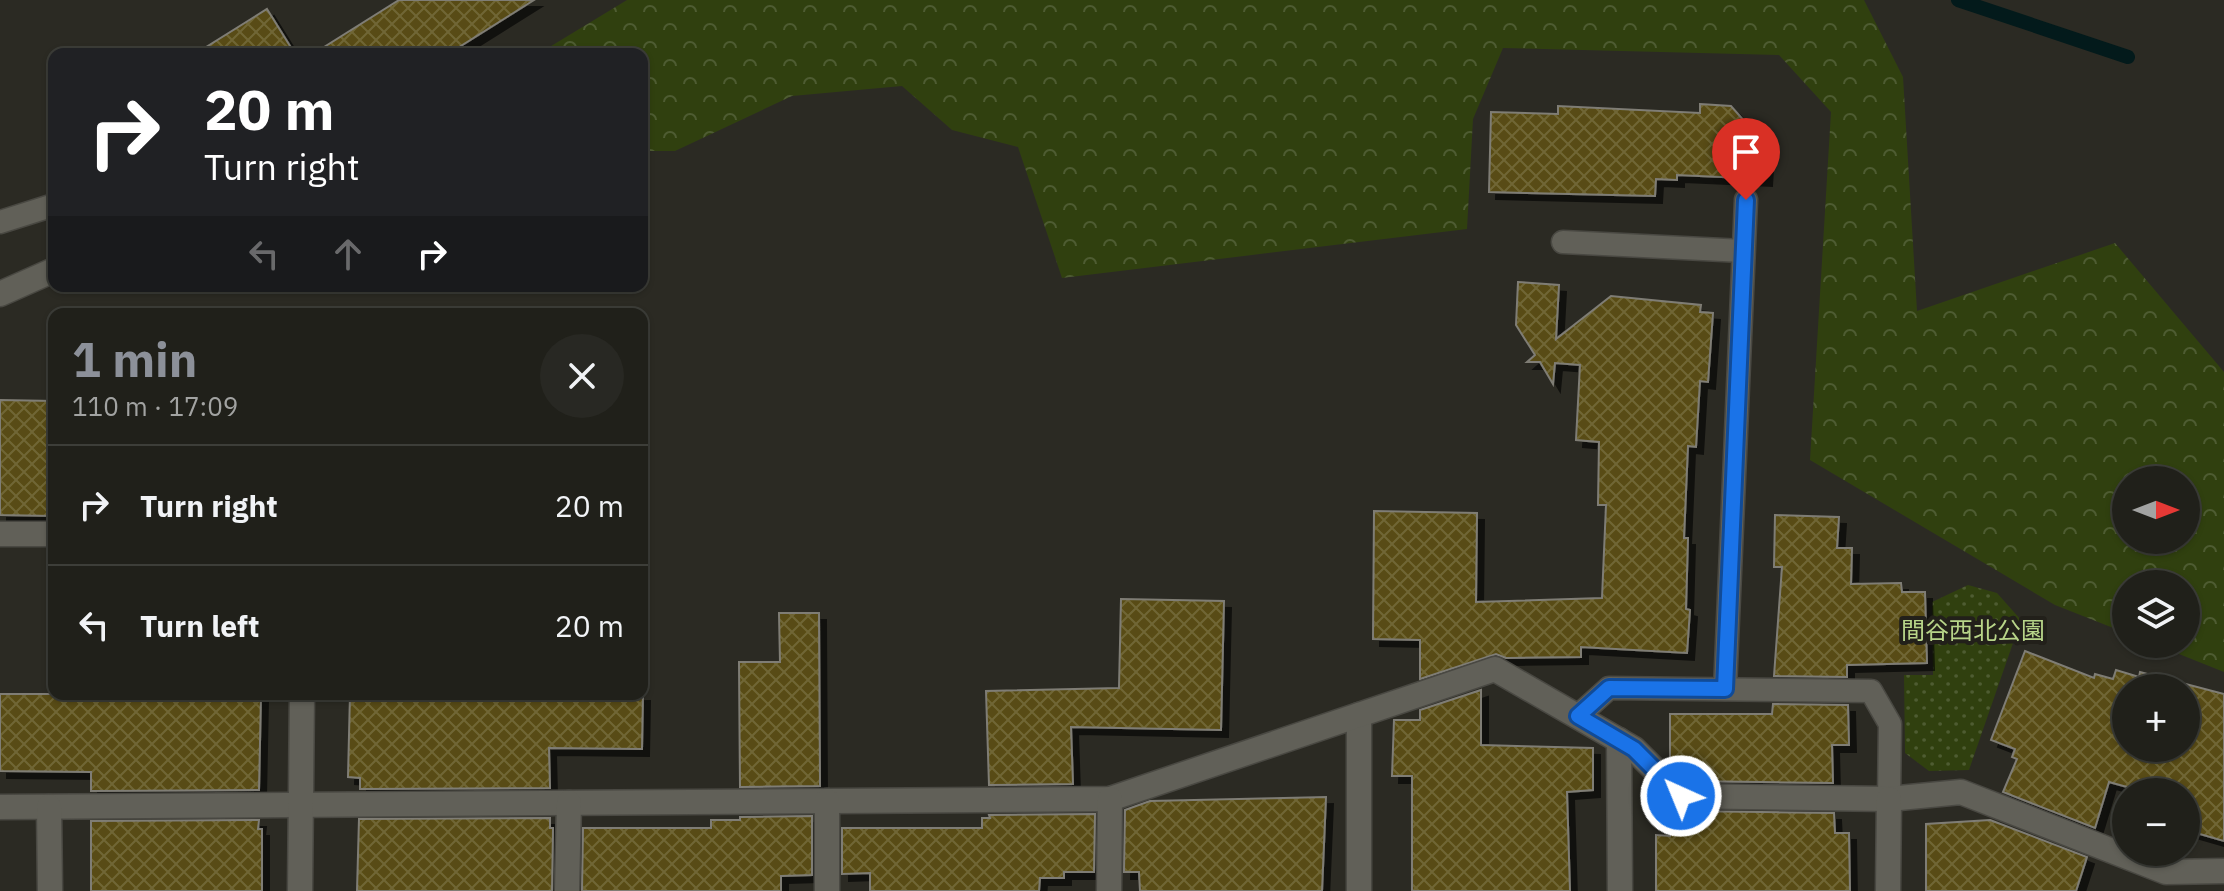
<!DOCTYPE html>
<meta charset="utf-8">
<style>
:root{--surface:#20201a;--page:#282823;--text:#f1f3f6;--muted:#a2a3a2;--line:#3d3e39;--accent:#8c9099}
body{margin:0;font-family:"IBM Plex Sans","Noto Sans JP",sans-serif;background:var(--page);color:var(--text);height:100vh;display:flex;flex-direction:column;font-size:30px;white-space:nowrap}
*{box-sizing:border-box;margin:0}
p{font-size:26px;color:var(--muted)}
.icon{flex:none;width:44px;height:44px;fill:none;stroke:currentColor;stroke-width:2;stroke-linecap:round;stroke-linejoin:round}
.map{position:relative;flex:1;overflow:hidden}
.panel{position:absolute;left:48px;top:308px;width:600px;height:392px;display:flex;flex-direction:column;background:var(--surface);border-radius:16px;box-shadow:0 2px 6px #0004,0 0 0 2px var(--line)}
.panel>*{flex:none}
.hud{position:absolute;left:48px;top:48px;width:600px;height:244px;border-radius:16px;box-shadow:0 2px 6px #0004,0 0 0 2px var(--line);background:#202124;color:#fff;overflow:hidden}
.needle{width:52px;rotate:90deg}
.tools{position:absolute;left:2112px;top:466px;display:grid;gap:16px}
.tools a{display:grid;place-items:center;width:88px;height:88px;border-radius:50%;background:var(--surface);box-shadow:0 2px 6px #0004,0 0 0 2px var(--line);font-size:40px}
.pin{position:absolute;display:grid;place-items:center;width:68px;height:68px;color:#fff;margin:-82px -34px;border-radius:50% 50% 50% 0;rotate:-45deg;box-shadow:0 0 8px #0007}
.pin .icon{rotate:45deg}
.me{position:absolute;width:88px;margin:-44px;rotate:316deg;stroke-linejoin:round;filter:drop-shadow(0 0 6px #0008)}
.turn{display:flex;align-items:center;gap:28px;height:168px;padding:0 24px;font-size:36px}
.turn .icon{width:104px;height:104px;stroke-width:2.5}
.turn b{display:block;font-size:56px;line-height:68px}
.lanes{display:flex;align-items:center;height:76px;padding:0 24px;background:#0003;justify-content:center;gap:40px;direction:ltr}
.lanes .off{opacity:.35}
.round{display:grid;place-items:center;flex:none;width:84px;height:84px;border-radius:42px;background:var(--page)}
.head{display:flex;align-items:center;justify-content:space-between;height:136px;padding:0 24px}
h1{font-size:48px;font-weight:700;line-height:60px;color:var(--accent)}
ul{padding:0;list-style:none}
li{display:flex;align-items:center;gap:24px;height:120px;padding:0 24px;border-top:2px solid var(--line)}
li div{flex:1}
li b{display:block;font-size:30px}
li em{font-style:normal}
.map>svg:first-child{display:block}
</style>
<div class="map">
<svg width="2224" height="891" viewBox="0 0 2224 891">
<defs>
<pattern id="forest-crowns" width="20" height="18" patternUnits="userSpaceOnUse" patternTransform="scale(2)"><rect width="20" height="18" fill="#30400f"/><path d="M2 6a3 3 0 1 1 6 0M12 15a3 3 0 1 1 6 0" fill="none" stroke="#4e5c32"/></pattern>
<pattern id="park-dots" width="8" height="8" patternUnits="userSpaceOnUse" patternTransform="scale(2)"><rect width="8" height="8" fill="#30400f"/><path d="M2 2h.1M6 6h.1" fill="none" stroke="#4e5c32" stroke-width="1.8" stroke-linecap="round"/></pattern>
<pattern id="building-cross-hatch" width="8" height="8" patternUnits="userSpaceOnUse" patternTransform="scale(2)"><rect width="8" height="8" fill="#584c14"/><path d="M0 0l8 8M0 8l8-8" fill="none" stroke="#706636"/></pattern>
<filter id="shadow"><feDropShadow dx="7" dy="7" stdDeviation="0" flood-color="#0009"/></filter>
</defs>
<rect width="100%" height="100%" fill="#2b2a23"/>
<path fill="url(#forest-crowns)" fill-rule="evenodd" d="M627 0H1864L1903 77 1917 311 2115 243 2224 372V672L2154 644H2186V584H2126V633L2055 605 1810 460 1831 112 1779 55 1503 48 1473 119 1467 229 1062 278 1018 147 952 130 902 86 792 96 675 151H642V54H538ZM2126 480H2186V540H2126Z"/>
<path fill="url(#park-dots)" d="M1968 585 1997 593 2021 620 1969 770 1929 771 1905 753 1904 675H1933L1932 602Z"/>
<g fill="none" stroke-linecap="round" stroke-linejoin="round">
<path stroke="#031a1b" stroke-width="14" d="M1958 0 2128 57"/>
</g>
<g fill="url(#building-cross-hatch)" stroke="#7f7d75" stroke-width="2" fill-rule="evenodd" filter="url(#shadow)">
<path d="M399 0H534L448 54H313Z"/>
<path d="M267 9 295 54H195Z"/>
<path d="M1700 104 1731 106 1767 147 1765 179 1677 175V180L1656 179 1655 196 1489 192 1491 112 1558 114V106L1700 113Z"/>
<path d="M1518 282 1559 285 1556 339 1611 296 1701 305 1700 312 1713 313 1708 382 1700 381 1696 447 1688 446 1684 538H1688L1686 609 1690 610 1687 653 1581 647V657L1506 658 1496 654 1420 679V640L1373 639 1374 511 1477 513 1476 602 1602 598 1606 505H1598L1599 442 1576 440 1580 365 1555 363 1553 384 1540 362H1527L1535 355 1516 325Z"/>
<path d="M0 400 54 401V516L0 515Z"/>
<path d="M1775 515 1839 517 1837 548H1852L1851 584 1901 583 1902 592H1925L1927 663 1847 665V677L1774 676 1782 567H1774Z"/>
<path d="M1121 599 1224 601 1221 730 1071 727 1073 784 989 785 986 691 1119 688Z"/>
<path d="M779 613H819L820 786 740 787 739 662H780Z"/>
<path d="M2025 651 2094 678 2095 674 2113 679 2116 670 2139 677 2140 672 2224 694V841L2186 830V792H2145L2109 782 2095 828 2003 792 2017 759 2012 757 2015 749 1991 740ZM2126 688H2186V748H2126Z"/>
<path d="M1481 690V745L1593 748V790L1567 792 1570 891H1412V776H1392L1394 720H1420V710Z"/>
<path d="M0 694H261L259 790 91 791V772L0 771Z"/>
<path d="M350 694H424V697L643 694 642 749 549 748 550 788 360 789V778L348 777Z"/>
<path d="M1773 704 1848 705 1849 745H1832L1833 783 1687 781 1670 764V714H1772Z"/>
<path d="M1326 797 1322 891H1140L1139 872H1124L1125 810 1150 801Z"/>
<path d="M1670 806 1681 811 1834 813 1835 833H1849L1850 891H1656V835L1670 836Z"/>
<path d="M1095 814 1094 872H1064V878H1040L1039 891H870V873L842 874V828H982V818H990L989 815Z"/>
<path d="M812 816V875L781 876V891H582L583 828H711V820H740V817Z"/>
<path d="M550 818V828H553L552 891H357L359 819Z"/>
<path d="M259 820 258 829H262V891H91V821Z"/>
<path d="M1990 820 2087 857 2076 891H1926V824Z"/>
</g>
<g fill="none" stroke-linecap="round" stroke-linejoin="round">
<g stroke="#494842" stroke-width="25">
<g id="lane">
<path d="M0 222 54 205"/>
<path d="M1563 242 1743 251"/>
<path d="M1725 689 1746 200"/>
<path d="M1578 716 1609 688 1871 691 1890 724 1889 799"/>
</g>
</g>
<g stroke="#494842" stroke-width="27">
<g id="street">
<path d="M0 294 54 270"/>
<path d="M0 534H54"/>
<path d="M1359 715V891"/>
<path d="M1619 740 1620 891"/>
<path d="M0 807 1110 799 1495 669 1634 749 1681 796 1889 799 1961 792 2166 872 2224 871"/>
<path d="M49 807 50 891"/>
<path d="M300 891 302 694"/>
<path d="M567 891 569 803"/>
<path d="M827 891V801"/>
<path d="M1109 891 1110 799"/>
<path d="M1888 891 1889 799"/>
</g>
</g>
<use href="#lane" stroke="#616058" stroke-width="22"/>
<use href="#street" stroke="#616058" stroke-width="24"/>
</g>
<g fill="none" stroke-linecap="round" stroke-linejoin="round">
<g stroke="#114b97" stroke-width="20">
<path id="route" d="M1681 796 1634 749 1578 716 1609 688 1725 689 1746 200"/>
</g>
<use href="#route" stroke="#1a73e8" stroke-width="14"/>
</g>
<g text-anchor="middle" dominant-baseline="central" stroke-width="8" stroke-linejoin="round" paint-order="stroke">
<g font-size="24" fill="#b8d589" stroke="#22201a">
<text x="1973" y="630">間谷西北公園</text>
</g>
</g>
</svg>
<div class="tools">
<a><svg class="needle" viewBox="-14 -14 28 28"><path d="M0-13l5 13h-10z" fill="#e53935"/><path d="M0 13l5-13h-10z" fill="#a2a3a2"/></svg></a>
<a><svg class="icon" aria-label="layers" viewBox="0 0 24 24"><path d="M12 4l9 5-9 5-9-5zM3 14l9 5 9-5"/></svg></a>
<a>+</a>
<a>−</a>
</div>
<div class="pin" style="left:1746px;top:200px;background:#d93025"><svg class="icon" aria-label="arrive" viewBox="0 0 24 24"><path d="M6 21V4h12l-3 4 3 4H6"/></svg></div>
<svg class="me" style="left:1681px;top:796px" viewBox="-20 -20 40 40"><circle r="17" fill="#1a73e8" stroke="#fff" stroke-width="3"/><path d="M0-11L8 9 0 5-8 9z" fill="#fff"/></svg>
<div class="hud">
<div class="turn"><svg class="icon" aria-label="right" viewBox="0 0 24 24"><path d="M7 20v-9h11M14 6l5 5-5 5"/></svg><div><b>20 m</b>Turn right</div></div>
<div class="lanes"><svg class="icon off" aria-label="left" viewBox="0 0 24 24"><path d="M17 20v-9H6M10 6l-5 5 5 5"/></svg><svg class="icon off" aria-label="ahead" viewBox="0 0 24 24"><path d="M12 20V5M6 11l6-6 6 6"/></svg><svg class="icon" aria-label="right" viewBox="0 0 24 24"><path d="M7 20v-9h11M14 6l5 5-5 5"/></svg></div>
</div>
<section class="panel">
<div class="head"><div><h1>1 min</h1><p>110 m · 17:09</p></div><a class="round"><svg class="icon" aria-label="close" viewBox="0 0 24 24"><path d="M6 6l12 12M18 6L6 18"/></svg></a></div>
<ul>
<li><svg class="icon" aria-label="right" viewBox="0 0 24 24"><path d="M7 20v-9h11M14 6l5 5-5 5"/></svg><div><b>Turn right</b></div><em>20 m</em></li>
<li><svg class="icon" aria-label="left" viewBox="0 0 24 24"><path d="M17 20v-9H6M10 6l-5 5 5 5"/></svg><div><b>Turn left</b></div><em>20 m</em></li>
</ul>
</section>
</div>
